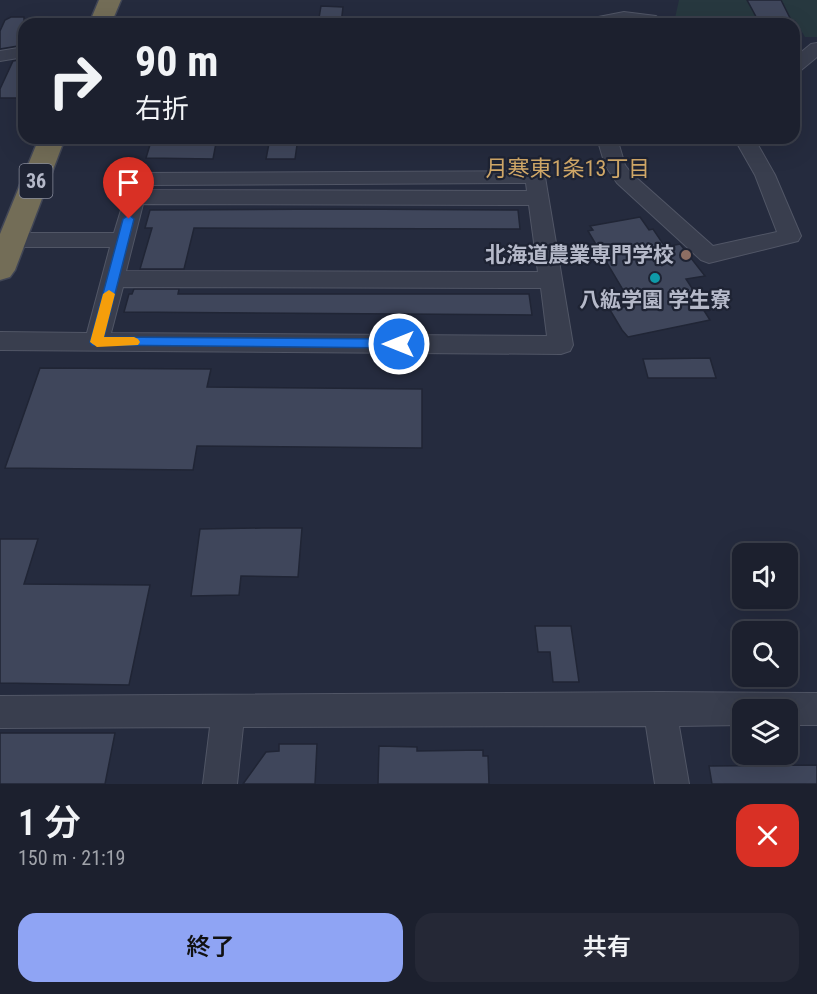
<!DOCTYPE html>
<html lang="ja">
<meta charset="utf-8">
<style>
:root{--surface:#1c202e;--page:#252836;--text:#f1f3f6;--muted:#a0a3aa;--line:#3a3e4a;--accent:#8fa4f4}
body{margin:0;font-family:"Roboto Condensed","Noto Sans JP",sans-serif;background:var(--page);color:var(--text);height:100vh;display:flex;flex-direction:column;font-size:22px;white-space:nowrap}
*{box-sizing:border-box;margin:0}
p{font-size:20px;color:var(--muted)}
.icon{flex:none;width:33px;height:33px;fill:none;stroke:currentColor;stroke-width:2;stroke-linecap:round;stroke-linejoin:round}
.map{position:relative;height:784px;overflow:hidden}
.details{display:flex;flex-direction:column;background:var(--surface);flex:1}
.details>*{flex:none}
.banner{position:absolute;left:18px;top:18px;width:782px;height:126px;border-radius:18px;box-shadow:0 6px 24px #0002,0 0 0 2px var(--line);background:#1c202e;color:var(--text);overflow:hidden}
.fabs{position:absolute;left:732px;top:543px;display:grid;gap:12px}
.fabs a{display:grid;place-items:center;width:66px;height:66px;border-radius:12px;background:var(--surface);box-shadow:0 6px 24px #0002,0 0 0 2px var(--line);font-size:30px}
.pin{position:absolute;display:grid;place-items:center;width:51px;height:51px;color:#fff;margin:-62px -26px;border-radius:50% 50% 50% 0;rotate:-45deg;box-shadow:0 0 6px #0007}
.pin .icon{rotate:45deg}
.me{position:absolute;width:66px;margin:-33px;rotate:270deg;stroke-linejoin:round;filter:drop-shadow(0 0 4px #0008)}
.turn{display:flex;align-items:center;gap:21px;height:126px;padding:0 18px;font-size:27px}
.turn .icon{width:78px;height:78px;stroke-width:2.5}
.turn b{display:block;font-size:42px;line-height:51px}
.round{display:grid;place-items:center;flex:none;width:63px;height:63px;border-radius:18px;background:var(--page)}
.overview{display:flex;align-items:center;justify-content:space-between;height:102px;padding:0 18px}
h1{font-size:36px;font-weight:600;line-height:45px}
.button{display:flex;gap:12px;margin-top:auto;padding:12px 18px}
.button a{flex:1;height:69px;border-radius:18px;background:var(--accent);color:#111;font-size:24px;font-weight:600;line-height:69px;text-align:center}
.button a+a{background:var(--page);color:var(--text)}
.map>svg:first-child{display:block}
</style>
<div class="map">
<svg width="817" height="784" viewBox="0 0 817 784">
<rect width="100%" height="100%" fill="#252b3e"/>
<path fill="#27383f" d="M679 0H817V37H805L795 20 675 18Z"/>
<g fill="#3f465b" stroke="#202535" stroke-width="1.5">
<path d="M747 0H781L793 24H760Z"/>
<path d="M321 6 343 7 341 24H318Z"/>
<path d="M11 17H24V45L0 49V31L5 20Z"/>
<path d="M24 59V95H18L17 98H0V89L13 61Z"/>
<path d="M152 138H217L213 159 146 158Z"/>
<path d="M270 138H298L295 159H266Z"/>
<path d="M340 209 518 210 520 229 194 228 184 269H140L152 228H145L150 210Z"/>
<path d="M640 217 649 230 653 229 665 247 680 244 705 276 686 279 705 308 703 309 710 320 628 337 622 330 610 310 632 305 588 231 593 230 590 226Z"/>
<path d="M134 289H179L178 294H529L532 315 124 312 129 294H132Z"/>
<path d="M710 358 716 378H648L643 359Z"/>
<path d="M40 368 211 369 207 387 422 389V448L197 446 193 470 5 468Z"/>
<path d="M262 528H302L298 577 241 576 239 595 191 596 200 529Z"/>
<path d="M0 539H38L24 584 150 585 129 685 0 683Z"/>
<path d="M535 626H571L579 682H553L550 652H538Z"/>
<path d="M0 733H115L105 784H0Z"/>
<path d="M279 744H317L315 784H243L266 752 279 751Z"/>
<path d="M379 746 417 747V751L483 750V756H488L489 784H378Z"/>
<path d="M817 765V784H712L709 766Z"/>
</g>
<g fill="none" stroke-linecap="round" stroke-linejoin="round">
<g stroke="#515666" stroke-width="2">
<g id="minor">
<path d="M624 12 656 16 667 24 633 22 580 24 583 20Z"/>
<path d="M817 43V57L800 71 794 72V58L811 44Z"/>
<path d="M24 47V57L0 61V51Z"/>
<path d="M597 138H617L625 165 631 173 713 246 777 232 755 175 734 138H754L775 175 801 236 798 241 790 243 709 263 701 260 617 183 605 165Z"/>
<path d="M535 171 542 172 545 177 573 345 570 351 561 354 0 350V332L87 333 110 247H12L4 245 1 240 4 235 12 233H114L132 174 139 173ZM526 183 527 191 146 190 148 185ZM143 204 529 205 538 272 126 271ZM123 287 541 288 547 336 111 333Z"/>
<path d="M660 692 817 693V725H788V710H742V725L679 726 689 784H655L646 726 243 727 237 784H203L210 727 0 728V696Z"/>
</g>
</g>
<g stroke="#414656" stroke-width="3">
<g id="highway">
<path d="M99 0H121L111 24H89Z"/>
<path d="M39 138H65L15 270 10 277 0 280V234Z"/>
</g>
</g>
<use href="#minor" fill="#393e4e" fill-rule="evenodd"/>
<use href="#highway" fill="#736d57" fill-rule="evenodd"/>
</g>
<path fill="#1a73e8" stroke="#114b97" stroke-width="1.5" d="M129 215 134 219 104 337 399 339 405 344 399 348 92 345 90 342 123 219Z"/>
<path fill="#f59e0b" d="M109 290 115 294 104 337H134L138 339 140 342 138 345 97 347 90 342 103 294Z"/>
<circle fill="#8d6e63" stroke="#1e2333" stroke-width="2" cx="686" cy="255" r="6"/>
<circle fill="#0f9aa8" stroke="#1e2333" stroke-width="2" cx="655" cy="278" r="6"/>
<g text-anchor="middle" dominant-baseline="central" stroke-width="4.5" stroke-linejoin="round" paint-order="stroke">
<rect fill="#1e2333" stroke="#888c9c" stroke-width="1.5" x="19.5" y="164" width="33" height="34" rx="4.5"/>
<g font-size="20" font-weight="bold" fill="#b5b9c9">
<text x="36" y="181">36</text>
</g>
<g font-size="21" font-weight="bold" fill="#b5b9c9" stroke="#1e2333" text-anchor="end">
<text x="674" y="255">北海道農業専門学校</text>
<text x="655" y="300" text-anchor="middle">八紘学園 学生寮</text>
</g>
<g font-size="22" fill="#d1a868" stroke="#1e2333">
<text x="568" y="168">月寒東1条13丁目</text>
</g>
</g>
</svg>
<div class="fabs">
<a><svg class="icon" aria-label="sound" viewBox="0 0 24 24"><path d="M4 9h4l5-4v14l-5-4H4zM17 9q2 3 0 6"/></svg></a>
<a><svg class="icon" aria-label="search" viewBox="0 0 24 24"><circle cx="10" cy="10" r="6"/><path d="M15 15l6 6"/></svg></a>
<a><svg class="icon" aria-label="layers" viewBox="0 0 24 24"><path d="M12 4l9 5-9 5-9-5zM3 14l9 5 9-5"/></svg></a>
</div>
<div class="pin" style="left:129px;top:219px;background:#d93025"><svg class="icon" aria-label="arrive" viewBox="0 0 24 24"><path d="M6 21V4h12l-3 4 3 4H6"/></svg></div>
<svg class="me" style="left:399px;top:344px" viewBox="-20 -20 40 40"><circle r="17" fill="#1a73e8" stroke="#fff" stroke-width="3"/><path d="M0-11L8 9 0 5-8 9z" fill="#fff"/></svg>
<div class="banner">
<div class="turn"><svg class="icon" aria-label="right" viewBox="0 0 24 24"><path d="M7 20v-9h11M14 6l5 5-5 5"/></svg><div><b>90 m</b>右折</div></div>
</div>
</div>
<section class="details">
<div class="overview"><div><h1>1 分</h1><p>150 m · 21:19</p></div><a class="round" style="background:#d93025;color:#fff"><svg class="icon" aria-label="close" viewBox="0 0 24 24"><path d="M6 6l12 12M18 6L6 18"/></svg></a></div>
<div class="button"><a>終了</a><a>共有</a></div>
</section>
